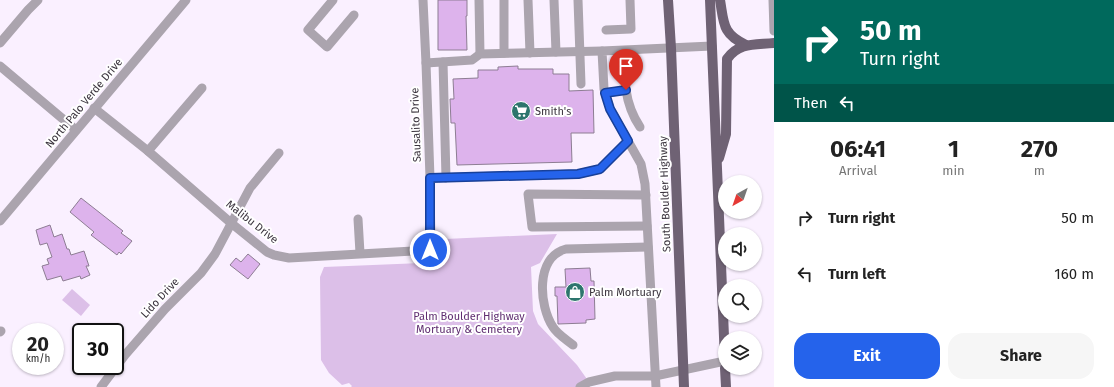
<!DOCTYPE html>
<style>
:root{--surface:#fff;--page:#f6f6f6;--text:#222;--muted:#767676;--accent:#2563eb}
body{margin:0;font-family:"Fira Sans",sans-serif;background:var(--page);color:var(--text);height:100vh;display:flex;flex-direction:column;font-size:15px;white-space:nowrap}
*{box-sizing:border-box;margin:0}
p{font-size:13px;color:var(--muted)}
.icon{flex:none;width:22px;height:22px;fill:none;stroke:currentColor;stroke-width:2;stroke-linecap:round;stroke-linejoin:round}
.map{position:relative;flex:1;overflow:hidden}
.details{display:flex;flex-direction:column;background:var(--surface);width:340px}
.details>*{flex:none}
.hud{background:#00695c;color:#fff;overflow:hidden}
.needle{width:26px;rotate:220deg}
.controls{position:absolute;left:718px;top:175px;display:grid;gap:8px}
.controls a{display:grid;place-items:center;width:44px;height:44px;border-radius:50%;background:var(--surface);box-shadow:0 1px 3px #0004;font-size:20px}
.speed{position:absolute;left:12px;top:323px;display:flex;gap:8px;font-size:20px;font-weight:700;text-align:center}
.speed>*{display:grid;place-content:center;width:52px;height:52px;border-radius:50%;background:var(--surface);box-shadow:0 1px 3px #0004;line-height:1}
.speed small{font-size:10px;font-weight:400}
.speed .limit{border:2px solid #111;border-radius:6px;background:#fff;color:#111}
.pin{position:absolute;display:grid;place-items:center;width:34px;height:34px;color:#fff;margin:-41px -17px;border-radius:50% 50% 50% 0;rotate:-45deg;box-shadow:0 0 4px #0007}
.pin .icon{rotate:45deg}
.me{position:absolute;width:44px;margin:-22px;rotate:0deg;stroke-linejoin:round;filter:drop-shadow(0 0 3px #0008)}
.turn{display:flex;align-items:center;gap:14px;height:84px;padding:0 20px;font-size:18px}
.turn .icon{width:52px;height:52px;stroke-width:2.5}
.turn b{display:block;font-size:28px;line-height:34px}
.then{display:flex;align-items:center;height:38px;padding:0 20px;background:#0003;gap:8px;font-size:15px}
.eta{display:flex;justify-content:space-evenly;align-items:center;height:68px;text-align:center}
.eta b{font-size:24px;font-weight:700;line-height:28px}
.cta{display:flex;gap:8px;margin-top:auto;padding:8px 20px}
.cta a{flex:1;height:46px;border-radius:16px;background:var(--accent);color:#fff;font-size:16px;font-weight:700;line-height:46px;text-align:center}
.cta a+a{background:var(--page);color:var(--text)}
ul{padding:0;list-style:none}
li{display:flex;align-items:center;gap:12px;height:56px;padding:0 20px}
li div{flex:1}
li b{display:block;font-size:15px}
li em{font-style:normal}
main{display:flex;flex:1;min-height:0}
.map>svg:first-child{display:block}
</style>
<main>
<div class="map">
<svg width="774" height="387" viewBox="0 0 774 387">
<rect width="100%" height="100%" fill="#faf0ff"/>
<g fill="#dcbfe8">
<path d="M557 234 540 263 531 267 533 311 538 324 577 365 589 382 580 387H351L352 386 349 383 342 385 329 373 321 360 320 277 324 267 446 262 445 239Z"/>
<path d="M72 289 90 305 81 316 62 300Z"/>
</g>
<g fill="#ddb3ec" stroke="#8d7d93">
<path d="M438 0H467V16H466L467 50H438Z"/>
<path d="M518 66V69H553V74H569V91L593 90 594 133H571L572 162 457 165 455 123H451L450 99H454L453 79 478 78V70H498V67Z"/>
<path d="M81 198 123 231 121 233 132 241 121 254 119 252 117 255 91 235 94 232 70 212Z"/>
<path d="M50 225 54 237 62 234 67 249H69L71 255 84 251 89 266H86L90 275 81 279 80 276 63 281 61 276 47 280 42 266 49 264 47 259 52 257 47 243 40 245 36 230Z"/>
<path d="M248 254 260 264 248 279 230 265 236 258 241 262Z"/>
<path d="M590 268 591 281H594L595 319 586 320V323L558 324 557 296H555V287H566L565 269Z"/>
</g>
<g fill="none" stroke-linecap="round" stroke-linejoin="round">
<g stroke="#aba4ae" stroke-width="9">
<path d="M333 0 308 30 327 47 354 15"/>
<path d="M479 0 480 54"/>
<path d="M504 0V53"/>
<path d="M528 0 530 53"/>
<path d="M554 0 556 52"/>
<path d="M578 0 581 84"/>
<path d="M773 0 774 31"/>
<path d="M606 30 631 29 630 0"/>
<path d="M0 43 28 10 38 0"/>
<path d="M443 62 446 178"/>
<path d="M426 63 472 60 480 54 602 51"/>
<path d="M0 66 76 130"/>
<path d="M626 90C628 104 632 115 640 127"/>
<path d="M605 93 626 90 625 72"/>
<path d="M94 108 148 151 231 223 267 252 274 255 289 258 431 250 430 178 426 63 423 0"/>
<path d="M148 151 202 88"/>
<path d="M430 178 578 174 600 169 628 141"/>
<path d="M646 195 528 194 532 227 647 226"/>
<path d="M358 219 360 253"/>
<path d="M0 221 186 0"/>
<path d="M0 332 1 331"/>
<path d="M573 345C567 340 557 334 553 327 539 306 535 257 566 249L648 247"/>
<path d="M101 387 125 355 165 309 201 273 215 254 250 188 279 153"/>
<path d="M580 387 589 382 615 376H655L725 361"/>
<path d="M656 387 645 184 641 164 610 109 604 89 602 51 712 46"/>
</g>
<g stroke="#6f6274" stroke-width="10">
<path d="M668 0 671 48 684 387"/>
<path d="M710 0 725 361"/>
<path d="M720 0C724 23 722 34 746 45"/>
<path d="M719 158 726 134 727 59C739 42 755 45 774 43"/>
<path d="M725 368 726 387"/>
</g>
</g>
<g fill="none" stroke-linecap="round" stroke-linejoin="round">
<g stroke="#184099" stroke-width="10">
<path id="route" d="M430 250V178L578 174 600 169 628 141 610 109 605 93 626 90"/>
</g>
<use href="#route" stroke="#2563eb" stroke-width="7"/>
</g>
<defs>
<g id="supermarket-disc" transform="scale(1)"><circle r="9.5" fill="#2d756d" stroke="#fff"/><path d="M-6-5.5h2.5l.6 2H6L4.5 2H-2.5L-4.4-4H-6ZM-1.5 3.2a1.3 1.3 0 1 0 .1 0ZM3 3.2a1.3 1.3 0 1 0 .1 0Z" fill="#fff"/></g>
<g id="shop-disc" transform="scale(1)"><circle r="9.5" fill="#2d756d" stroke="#fff"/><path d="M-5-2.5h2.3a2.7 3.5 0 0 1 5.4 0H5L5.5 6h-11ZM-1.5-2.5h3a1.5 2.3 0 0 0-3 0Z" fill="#fff"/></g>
</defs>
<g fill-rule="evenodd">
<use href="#supermarket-disc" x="521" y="111"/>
<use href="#shop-disc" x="575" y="292"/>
</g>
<g text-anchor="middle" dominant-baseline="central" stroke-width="4" stroke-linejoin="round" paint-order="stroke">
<g font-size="11" fill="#3a333d" stroke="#fff">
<text transform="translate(84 103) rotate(-50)">North Palo Verde Drive</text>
<text transform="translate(416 125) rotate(-92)">Sausalito Drive</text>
<text transform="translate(665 194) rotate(-92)">South Boulder Highway</text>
<text transform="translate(252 222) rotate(38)">Malibu Drive</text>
<text transform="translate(160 298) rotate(-47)">Lido Drive</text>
</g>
<g font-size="11" fill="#3a333d" stroke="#fff" text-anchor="start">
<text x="535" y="111">Smith's</text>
<text x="589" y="292">Palm Mortuary</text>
</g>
<g font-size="11" fill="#602e71" stroke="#fff">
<text x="469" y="316">Palm Boulder Highway<tspan x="469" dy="13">Mortuary &amp; Cemetery</tspan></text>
</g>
</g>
</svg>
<div class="controls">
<a><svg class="needle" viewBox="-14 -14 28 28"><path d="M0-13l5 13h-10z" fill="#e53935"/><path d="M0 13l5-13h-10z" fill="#767676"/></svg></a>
<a><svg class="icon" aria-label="sound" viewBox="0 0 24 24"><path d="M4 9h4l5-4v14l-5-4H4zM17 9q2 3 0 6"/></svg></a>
<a><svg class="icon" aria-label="search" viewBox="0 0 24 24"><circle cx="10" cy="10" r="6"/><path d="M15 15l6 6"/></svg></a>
<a><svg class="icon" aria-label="layers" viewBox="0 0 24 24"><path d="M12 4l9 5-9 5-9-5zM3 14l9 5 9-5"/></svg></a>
</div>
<div class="speed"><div>20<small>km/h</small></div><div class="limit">30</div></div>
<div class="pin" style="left:626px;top:90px;background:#d93025"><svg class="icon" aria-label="arrive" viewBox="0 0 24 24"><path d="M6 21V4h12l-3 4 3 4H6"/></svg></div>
<svg class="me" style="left:430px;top:250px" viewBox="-20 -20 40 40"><circle r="17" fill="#2563eb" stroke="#fff" stroke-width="3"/><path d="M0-11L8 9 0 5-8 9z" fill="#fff"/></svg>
</div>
<section class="details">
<div class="hud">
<div class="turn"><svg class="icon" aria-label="right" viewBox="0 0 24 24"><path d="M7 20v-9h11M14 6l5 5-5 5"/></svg><div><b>50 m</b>Turn right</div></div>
<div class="then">Then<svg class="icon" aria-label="left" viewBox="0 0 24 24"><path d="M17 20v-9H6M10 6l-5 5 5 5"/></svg></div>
</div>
<div class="eta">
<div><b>06:41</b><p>Arrival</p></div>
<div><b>1</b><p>min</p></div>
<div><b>270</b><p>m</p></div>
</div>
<ul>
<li><svg class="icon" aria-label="right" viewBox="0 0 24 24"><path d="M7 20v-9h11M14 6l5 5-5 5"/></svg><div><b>Turn right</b></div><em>50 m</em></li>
<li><svg class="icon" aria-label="left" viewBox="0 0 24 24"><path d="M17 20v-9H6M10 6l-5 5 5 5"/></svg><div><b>Turn left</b></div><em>160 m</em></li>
</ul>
<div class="cta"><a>Exit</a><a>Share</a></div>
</section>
</main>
